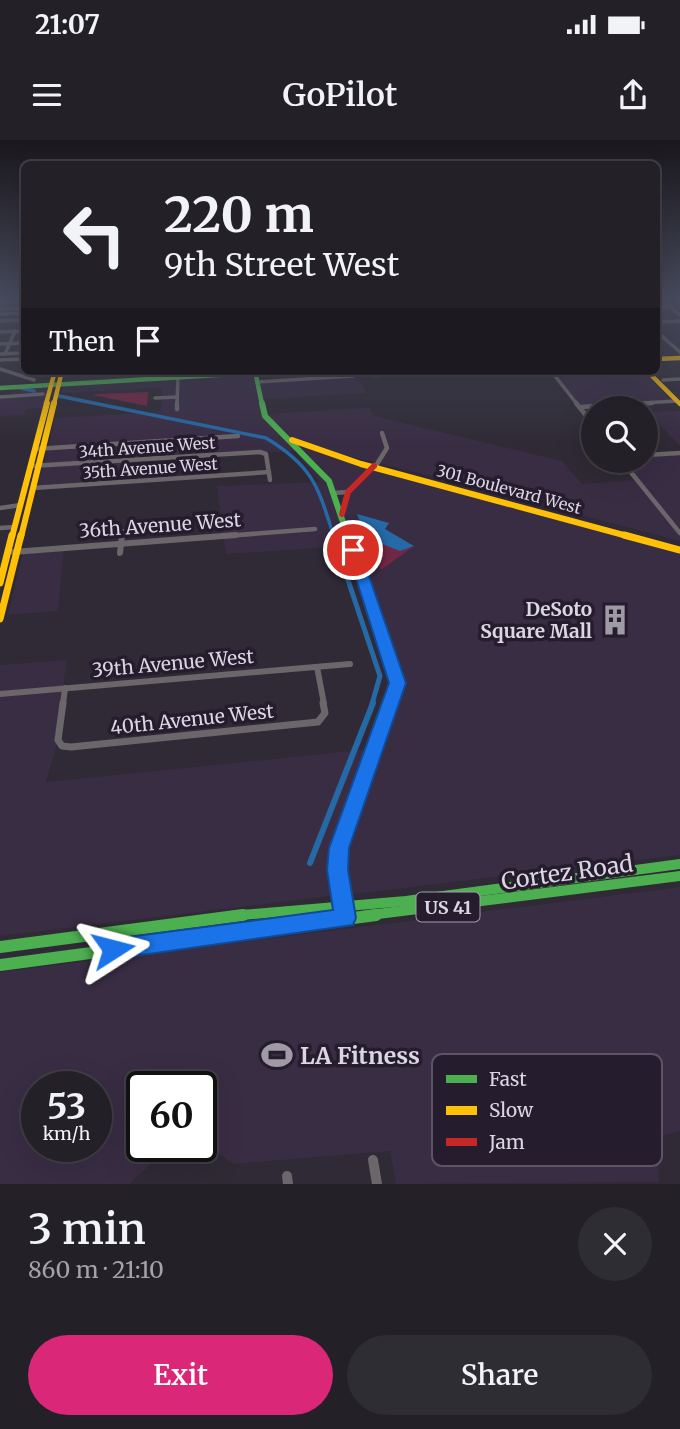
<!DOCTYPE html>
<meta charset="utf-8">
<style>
:root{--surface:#232028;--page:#2f2d34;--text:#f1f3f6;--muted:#a3a3a8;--line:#403e45;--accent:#db2777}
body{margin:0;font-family:Merriweather,serif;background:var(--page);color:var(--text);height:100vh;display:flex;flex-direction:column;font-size:26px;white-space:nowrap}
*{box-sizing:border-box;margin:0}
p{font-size:23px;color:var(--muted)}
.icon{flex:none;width:38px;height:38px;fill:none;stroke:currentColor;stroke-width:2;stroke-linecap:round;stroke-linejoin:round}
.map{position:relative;height:1044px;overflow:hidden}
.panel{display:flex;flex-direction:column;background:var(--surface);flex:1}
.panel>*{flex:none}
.hud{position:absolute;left:21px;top:21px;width:639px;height:214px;border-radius:10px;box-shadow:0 7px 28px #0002,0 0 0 2px var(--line);background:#232028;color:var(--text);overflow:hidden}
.fabs{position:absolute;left:581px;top:256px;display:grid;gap:14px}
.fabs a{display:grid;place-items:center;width:77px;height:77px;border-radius:50%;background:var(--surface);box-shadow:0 7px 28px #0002,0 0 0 2px var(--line);font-size:35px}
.speed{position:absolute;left:21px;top:931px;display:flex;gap:14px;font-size:35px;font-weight:700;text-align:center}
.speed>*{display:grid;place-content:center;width:91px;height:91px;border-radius:50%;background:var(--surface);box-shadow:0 7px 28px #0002,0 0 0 2px var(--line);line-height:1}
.speed small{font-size:18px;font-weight:400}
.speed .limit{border:4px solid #111;border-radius:10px;background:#fff;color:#111}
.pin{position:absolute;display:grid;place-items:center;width:60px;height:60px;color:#fff;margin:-30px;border:4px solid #fff;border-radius:50%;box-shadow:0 2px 7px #0007}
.me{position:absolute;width:77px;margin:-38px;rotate:81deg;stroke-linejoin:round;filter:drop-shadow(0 0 5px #0008)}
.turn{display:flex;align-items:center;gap:24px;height:147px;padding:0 28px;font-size:32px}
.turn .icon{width:91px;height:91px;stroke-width:2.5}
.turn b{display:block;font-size:49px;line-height:60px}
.then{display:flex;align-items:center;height:66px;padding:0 28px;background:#0003;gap:14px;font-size:26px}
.round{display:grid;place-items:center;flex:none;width:74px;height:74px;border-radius:37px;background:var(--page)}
.head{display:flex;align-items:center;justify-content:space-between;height:119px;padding:0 28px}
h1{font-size:42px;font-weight:600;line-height:52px}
.button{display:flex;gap:14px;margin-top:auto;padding:14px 28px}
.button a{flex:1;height:80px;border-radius:42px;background:var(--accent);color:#fff;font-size:28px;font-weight:600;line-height:80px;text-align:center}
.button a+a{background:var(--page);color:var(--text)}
.status{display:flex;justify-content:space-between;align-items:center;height:49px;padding:0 35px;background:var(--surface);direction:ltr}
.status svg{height:19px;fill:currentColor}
header{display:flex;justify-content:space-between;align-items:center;height:91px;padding:0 28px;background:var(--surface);font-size:32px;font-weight:600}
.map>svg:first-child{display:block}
</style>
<div class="status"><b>21:07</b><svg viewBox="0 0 49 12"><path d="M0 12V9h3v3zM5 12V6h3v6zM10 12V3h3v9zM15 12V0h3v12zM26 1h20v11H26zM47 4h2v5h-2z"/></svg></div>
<header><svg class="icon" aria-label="menu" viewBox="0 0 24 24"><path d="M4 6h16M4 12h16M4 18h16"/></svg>GoPilot<svg class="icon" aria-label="share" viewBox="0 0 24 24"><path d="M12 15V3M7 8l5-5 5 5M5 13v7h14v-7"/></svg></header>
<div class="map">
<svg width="680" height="1044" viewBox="0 0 680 1044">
<rect width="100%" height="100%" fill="#2f2a35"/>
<g fill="#392d44" fill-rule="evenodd">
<path d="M67 231H190L158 237 63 242Z"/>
<path d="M552 231H642L672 261 581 266Z"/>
<path d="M254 233 263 277 324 336 350 406 226 414 223 398 317 390 223 395 217 346 320 342 295 311 44 324 55 278 161 272 162 258H176L179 269V237Z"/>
<path d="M358 236 366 253 262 259 259 243Z"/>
<path d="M176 237V256L162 257V248L61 253 63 243Z"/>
<path d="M50 244 44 268 27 269 23 275 0 276V257L12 255 14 247Z"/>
<path d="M369 268 374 276 562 321 582 344 635 340 680 395V401L380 323 389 308 383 292 385 310 376 322 332 313 286 295 266 274Z"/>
<path d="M680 271V306L648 272Z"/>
<path d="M290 300 369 328 347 351 335 352 323 329Z"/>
<path d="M680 314V389L623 320Z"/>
<path d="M141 320 140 330 107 332 106 342 38 346 43 326Z"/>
<path d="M373 329 680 411V715L345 755 341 730 345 698 400 543 344 377 350 353ZM358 374 386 386 384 390 388 394 412 404 381 430Z"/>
<path d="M64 409 58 471 8 475 23 412Z"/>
<path d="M67 520 63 546 0 552V525Z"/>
<path d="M62 551 56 608 46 642 371 609 339 696 338 755 0 796V556Z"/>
<path d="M680 747V991L658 997 659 1042 396 1044 390 1011 233 1024 201 999V947H142V1006H171L129 1044H0V832ZM37 947H96V1006H37Z"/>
</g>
<g fill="#722843">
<path d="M148 252 147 266 93 255 97 254Z"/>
<path d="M367 398 400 410 414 406 381 430Z"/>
</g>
<path fill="#2569a7" d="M357 374 389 383 385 389 414 406 400 411 367 398Z"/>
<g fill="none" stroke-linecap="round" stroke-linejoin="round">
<g stroke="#2569a7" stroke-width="3.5">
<path d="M21 248 34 251"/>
<path d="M59 256 266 298C314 327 318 347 334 397"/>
</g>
<path stroke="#2569a7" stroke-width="5" d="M333 395 380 536 372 564"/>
<path stroke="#2569a7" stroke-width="6" d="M310 723 373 563"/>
<g stroke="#6a666a" stroke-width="3.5">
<path d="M660 159 680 175"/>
<path d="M0 163 24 162"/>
<path d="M656 168 670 167"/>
<path d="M0 169 24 168"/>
<path d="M0 174 24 173"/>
<path d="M0 181 24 180"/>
<path d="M656 182 680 181"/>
<path d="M656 191 680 212"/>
<path d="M0 192 24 191"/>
<path d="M0 204 24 203"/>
<path d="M0 214 24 213"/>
<path d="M5 214 15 191"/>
<path d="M0 220 24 219"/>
<path d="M0 229 34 240"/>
<path d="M551 231 577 264"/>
<path d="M164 237 194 231"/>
<path d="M663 240 680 239"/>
<path d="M257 242 353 236"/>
<path d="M0 257 43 254"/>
<path d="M155 258 177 257"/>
<path d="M177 264 178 237"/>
<path d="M624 264 677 261"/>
</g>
<g stroke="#6a666a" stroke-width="4.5">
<path d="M576 263 593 284"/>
<path d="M580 267 652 263"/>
<path d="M177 269V263"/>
<path d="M35 309 238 296"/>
<path d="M646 315 680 313"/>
<path d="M621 320 680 393"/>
<path d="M377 324 387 308 382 293"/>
<path d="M31 326 260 312 266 314 270 340"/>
<path d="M33 348 269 332"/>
<path d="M333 353 348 352"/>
<path d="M0 368 21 365"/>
<path d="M0 388 15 387"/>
<path d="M122 397 123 391"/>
<path d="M213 397 315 389"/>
</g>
<g stroke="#6a666a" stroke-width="6">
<path d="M13 412 236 395"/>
<path d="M120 413 122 395"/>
<path d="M317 527 324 564"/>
<path d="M0 554 350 524"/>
<path d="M63 564 65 548"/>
</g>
<path stroke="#6a666a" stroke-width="7" d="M63 563 58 600 62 606 71 607 318 582 325 573 323 563"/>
<g stroke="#6a666a" stroke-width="10">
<path d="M373 1020 377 1044"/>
<path d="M287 1036 288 1044"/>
</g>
<g stroke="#4caf50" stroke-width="4.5">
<path d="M255 231 262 264"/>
<path d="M310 231 376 235 443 231"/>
<path d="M0 248 286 231"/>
</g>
<path stroke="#4caf50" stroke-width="6" d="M262 263 265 276 329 341 348 397"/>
<path stroke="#4caf50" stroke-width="7" d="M348 395 397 536 390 564"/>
<g stroke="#4caf50" stroke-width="10">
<path d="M230 776 406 761 680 724"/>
<path d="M345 776 337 730 339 708 391 563"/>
<path d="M362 776 680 736"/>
</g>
<g stroke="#4caf50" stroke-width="12">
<path d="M344 775 345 778"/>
<path d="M0 807 243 775"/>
<path d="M0 825 376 775"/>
</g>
<g stroke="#ffc107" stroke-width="4.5">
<path d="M656 219 680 218"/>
<path d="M647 231 680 264"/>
<path d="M46 264 55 231"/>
<path d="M54 264 62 231"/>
</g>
<g stroke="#ffc107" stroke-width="6">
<path d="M292 300 361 324 631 397"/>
<path d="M12 397 47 263"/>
<path d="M21 397 54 263"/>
</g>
<g stroke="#ffc107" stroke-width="7">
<path d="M624 395 680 410"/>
<path d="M0 443 12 395"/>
<path d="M0 479 21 395"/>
</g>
<path stroke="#c62828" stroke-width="6" d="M342 374 348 352 374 326"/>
</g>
<linearGradient id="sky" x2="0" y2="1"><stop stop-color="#1a171d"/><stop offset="0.52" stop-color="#474a5c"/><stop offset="1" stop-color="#474a5c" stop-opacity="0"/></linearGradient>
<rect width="680" height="305" fill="url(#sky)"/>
<path fill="#1a73e8" stroke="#114b97" stroke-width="2" d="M353 406 360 410 406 543 349 708 348 730 356 778 353 785 113 819 105 816 102 809 105 802 113 799 333 770 327 730 329 708 389 543 347 410Z"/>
<defs>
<g id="building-bare" transform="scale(2.415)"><path d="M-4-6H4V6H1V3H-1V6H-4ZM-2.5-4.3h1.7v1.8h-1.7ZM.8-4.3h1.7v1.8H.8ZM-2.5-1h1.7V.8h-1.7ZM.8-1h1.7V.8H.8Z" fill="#9f9aa5" stroke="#251c2e" stroke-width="2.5" paint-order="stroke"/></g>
<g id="stadium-bare" transform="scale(2.415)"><path d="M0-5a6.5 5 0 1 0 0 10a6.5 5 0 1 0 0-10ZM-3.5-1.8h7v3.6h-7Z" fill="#9f9aa5" stroke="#251c2e" stroke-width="2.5" paint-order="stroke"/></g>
</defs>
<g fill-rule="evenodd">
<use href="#building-bare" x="615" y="480"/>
<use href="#stadium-bare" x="277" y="915"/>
</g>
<g text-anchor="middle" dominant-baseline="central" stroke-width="7" stroke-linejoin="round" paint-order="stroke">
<g font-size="16" fill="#dbd6e2" stroke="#251c2e">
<text transform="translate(147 307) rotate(-4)">34th Avenue West</text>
<text transform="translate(150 328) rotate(-4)">35th Avenue West</text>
<text transform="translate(509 349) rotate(15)">301 Boulevard West</text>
</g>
<rect fill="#251c2e" stroke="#a49eac" stroke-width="2" x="416.5" y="752.5" width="63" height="29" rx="5"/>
<g font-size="18" font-weight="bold" fill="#dbd6e2">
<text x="448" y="767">US 41</text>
</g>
<g font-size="19" fill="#dbd6e2" stroke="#251c2e">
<text transform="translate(160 385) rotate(-4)">36th Avenue West</text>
<text transform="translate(173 523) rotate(-5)">39th Avenue West</text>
<text transform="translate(192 579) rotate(-6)">40th Avenue West</text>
</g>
<g font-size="19" font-weight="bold" fill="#dbd6e2" stroke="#251c2e" text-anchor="end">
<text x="592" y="469">DeSoto<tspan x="592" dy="22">Square Mall</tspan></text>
</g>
<g font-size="23" fill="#dbd6e2" stroke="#251c2e">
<text transform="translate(567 732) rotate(-8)">Cortez Road</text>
</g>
<g font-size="23" font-weight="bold" fill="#dbd6e2" stroke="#251c2e" text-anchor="start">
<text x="300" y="915">LA Fitness</text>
</g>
</g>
<rect x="432" y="914" width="230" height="112" rx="10" fill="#251c2e" stroke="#5c5464" stroke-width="2"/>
<rect x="446" y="935" width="31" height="8" fill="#4caf50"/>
<rect x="446" y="966" width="31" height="9" fill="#ffc107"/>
<rect x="446" y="998" width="31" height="8" fill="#c62828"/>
<g font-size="19" fill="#dbd6e2">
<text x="489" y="946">Fast</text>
<text x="489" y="977">Slow</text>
<text x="489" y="1009">Jam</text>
</g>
</svg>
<div class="fabs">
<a><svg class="icon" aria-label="search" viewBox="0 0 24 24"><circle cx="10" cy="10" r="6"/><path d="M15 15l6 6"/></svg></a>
</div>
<div class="speed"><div>53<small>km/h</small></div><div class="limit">60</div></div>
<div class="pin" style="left:353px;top:410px;background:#d93025"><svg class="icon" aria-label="arrive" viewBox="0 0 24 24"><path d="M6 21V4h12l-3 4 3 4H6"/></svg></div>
<svg class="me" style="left:113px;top:809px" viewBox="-20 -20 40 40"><path d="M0-17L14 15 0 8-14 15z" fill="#1a73e8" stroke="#fff" stroke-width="4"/></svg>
<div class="hud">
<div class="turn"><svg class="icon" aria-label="left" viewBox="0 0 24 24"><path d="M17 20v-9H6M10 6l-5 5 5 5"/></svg><div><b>220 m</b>9th Street West</div></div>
<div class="then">Then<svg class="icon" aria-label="arrive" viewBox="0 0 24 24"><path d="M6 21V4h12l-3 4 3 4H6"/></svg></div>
</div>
</div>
<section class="panel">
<div class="head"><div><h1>3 min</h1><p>860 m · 21:10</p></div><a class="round"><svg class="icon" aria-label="close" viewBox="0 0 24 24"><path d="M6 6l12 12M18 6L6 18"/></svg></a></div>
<div class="button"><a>Exit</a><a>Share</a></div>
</section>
